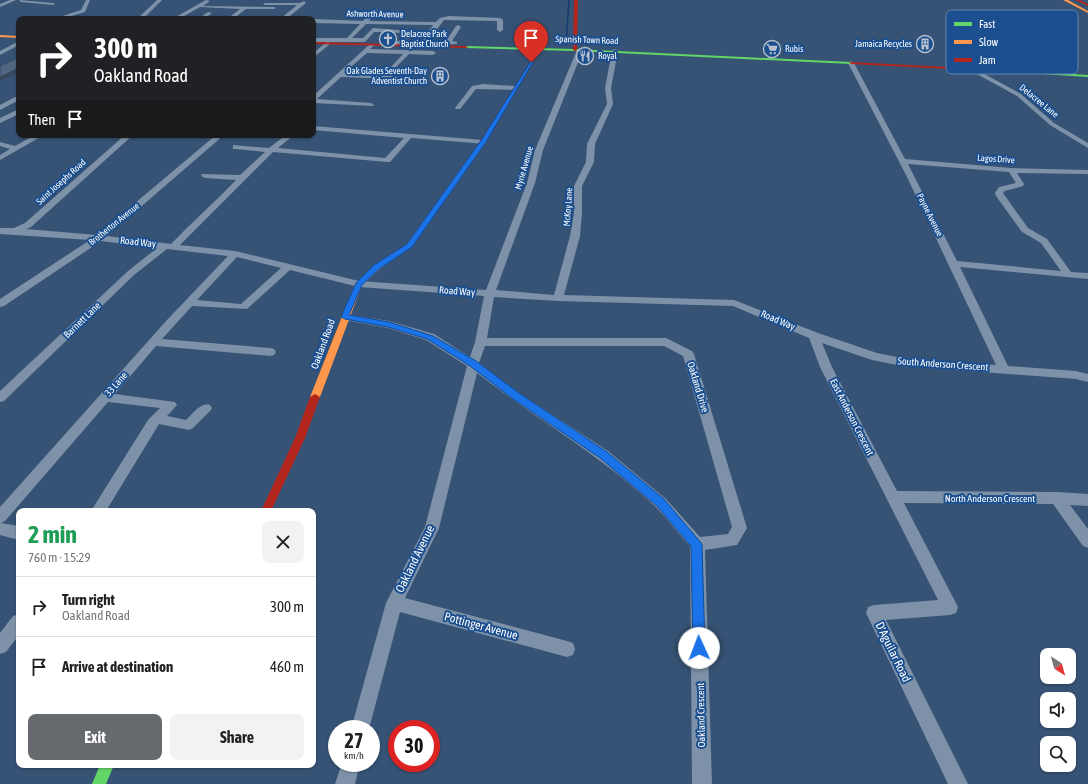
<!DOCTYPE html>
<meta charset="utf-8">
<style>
:root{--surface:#fff;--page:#f2f2f2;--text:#222;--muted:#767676;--line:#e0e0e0;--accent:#666a6f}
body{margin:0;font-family:"Asap Condensed",sans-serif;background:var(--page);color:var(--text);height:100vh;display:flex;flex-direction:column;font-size:15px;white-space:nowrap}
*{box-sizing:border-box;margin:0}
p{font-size:13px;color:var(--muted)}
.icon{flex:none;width:22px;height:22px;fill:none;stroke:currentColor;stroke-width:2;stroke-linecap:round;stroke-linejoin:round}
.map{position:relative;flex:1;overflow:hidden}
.drawer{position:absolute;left:16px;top:508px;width:300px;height:260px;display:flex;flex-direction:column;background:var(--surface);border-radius:8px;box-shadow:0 1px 3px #0004}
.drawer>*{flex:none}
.guide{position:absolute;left:16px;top:16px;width:300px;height:122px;border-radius:8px;box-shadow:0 1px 3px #0004;background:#202124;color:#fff;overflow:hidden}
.needle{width:26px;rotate:143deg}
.controls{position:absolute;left:1040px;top:648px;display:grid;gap:8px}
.controls a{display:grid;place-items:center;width:36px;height:36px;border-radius:8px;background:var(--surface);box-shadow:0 1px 3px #0004;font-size:20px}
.speed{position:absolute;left:328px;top:720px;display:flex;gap:8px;font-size:20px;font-weight:700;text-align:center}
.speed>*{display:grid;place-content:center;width:52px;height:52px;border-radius:50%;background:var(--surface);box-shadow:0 1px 3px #0004;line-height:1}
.speed small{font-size:10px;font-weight:400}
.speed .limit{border:6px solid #d22;background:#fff;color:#111}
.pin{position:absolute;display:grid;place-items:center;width:34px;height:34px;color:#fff;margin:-41px -17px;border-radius:50% 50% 50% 0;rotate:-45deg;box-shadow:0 0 4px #0007}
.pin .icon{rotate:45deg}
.me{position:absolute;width:44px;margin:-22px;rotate:358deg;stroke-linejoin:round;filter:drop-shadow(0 0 3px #0008)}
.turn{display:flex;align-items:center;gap:14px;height:84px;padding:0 12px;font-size:18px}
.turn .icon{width:52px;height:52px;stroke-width:2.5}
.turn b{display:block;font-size:28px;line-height:34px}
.then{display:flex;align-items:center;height:38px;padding:0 12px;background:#0003;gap:8px;font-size:15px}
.round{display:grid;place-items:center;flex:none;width:42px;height:42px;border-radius:8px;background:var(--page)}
.head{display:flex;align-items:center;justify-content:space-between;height:68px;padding:0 12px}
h1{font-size:24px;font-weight:700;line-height:30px;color:#1e9e55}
.primary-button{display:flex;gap:8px;margin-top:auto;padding:8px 12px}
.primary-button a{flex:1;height:46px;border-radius:8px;background:var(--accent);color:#fff;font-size:16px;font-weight:700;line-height:46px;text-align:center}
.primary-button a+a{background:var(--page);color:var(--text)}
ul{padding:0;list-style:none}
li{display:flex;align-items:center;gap:12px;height:60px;padding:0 12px;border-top:1px solid var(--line)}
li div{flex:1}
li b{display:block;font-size:15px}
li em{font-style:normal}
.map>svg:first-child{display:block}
</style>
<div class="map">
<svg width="1088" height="784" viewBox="0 0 1088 784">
<rect width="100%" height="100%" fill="#365274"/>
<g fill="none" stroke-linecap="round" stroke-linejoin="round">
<path stroke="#153c6e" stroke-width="1.5" d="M566 45 569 0"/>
<g fill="#7d92a8" fill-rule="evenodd">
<path d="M10 0H16L0 7V4Z"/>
<path d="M19 0 53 3 55 4 53 5 21 2Z"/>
<path d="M86 0H90L85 12 61 19H53L81 10Z"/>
<path d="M157 0H162L143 19H137Z"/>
<path d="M206 0 210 1 203 6 274 7 276 8 274 9H246L233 19H227L240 9 200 7 179 19H172Z"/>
<path d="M304 1 306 3 286 19H280L297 5H265L263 4 265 3H300Z"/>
<path d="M374 9 378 10 369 21 436 22 440 18 449 16 500 18 503 20V30L500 32 497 30V21L444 20 428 41H446L456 26 458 25 461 27 452 41 457 42V44L426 45 422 48 419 46 420 45H395L392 43 393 42 399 41 405 33 374 32 365 42H329L330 44 313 58V53L327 42H313V38H347L360 24 313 23V19L363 21ZM366 24 433 25 422 41H405L412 32 411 31 373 28 363 38H352Z"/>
<path d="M208 12 212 13 204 19H198Z"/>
<path d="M19 41V45L0 55V51Z"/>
<path d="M370 44 375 45 370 49 433 51 436 53 433 55 409 54 394 69 391 67 403 54 367 53 344 73 392 76 395 78 394 79 341 77 317 99 371 103 374 105 373 106 313 103V96Z"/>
<path d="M580 48 583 50 543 150 535 183 496 290 554 295 570 236 574 213V186L586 162 587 144 607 104 605 88 612 51 615 49 618 51 611 88 613 104 595 144 594 162 582 186V213L580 236 564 295 734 300 818 333 877 353 902 358 996 365 907 177 848 63 851 61 854 63 905 159 1011 168 1088 170V174L1017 173 1024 184 1023 186 1005 191 1003 193 1028 228 1047 239 1071 272 1088 273V279L960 267 1008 366 1076 371 1088 374V382L1076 379 902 366 872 360 822 343 832 367 897 491 1057 492 1088 494V506L1070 505 1088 529V548L1083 546 1053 504 904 503 958 607 956 613 950 615 886 620 968 784H948L866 613 868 607 874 605 938 600 820 367 809 338 733 306 558 301 494 297 487 338H666L692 351 694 354 747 528 737 545 705 550 712 784H692L690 546C678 533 668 519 656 507 601 455 535 418 477 373L439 528 405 598 567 641 573 643 575 649 573 655 567 657 400 612 369 729H351L386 603 425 527 467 366 426 340 388 328 345 320 340 317 345 314 389 321 434 334 470 357 475 342 484 296 359 287 290 270 247 309 192 306 162 339 270 348 274 349 276 352 274 355 270 356 156 346 115 394 175 402 177 405 167 416 186 420C193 414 200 402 210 405L212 408 210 411 193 428 189 430 159 424 106 511H91L148 420 160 408 108 402 5 521 1 523 19 526V540L0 535V507L167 320 228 256 167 249 134 275 4 401 0 402V391L128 271 157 248 101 241 4 306 0 307V299L90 240 0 234V228H14L25 223 125 135H133L31 227 26 229 97 235 216 135H224L107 236 171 244C192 222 215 202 236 180L205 178 201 176 202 174 240 175 265 152 236 149H233V145L269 148 286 135H294L278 148 385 158 404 138 313 130V126L483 140H486V144L411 138 390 162H387L273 152 180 245 235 251 359 281 486 290 527 183 535 150 577 50ZM908 164 1009 172 1016 183 999 187 995 193 996 196 1022 232 1041 243 1061 271 957 261ZM237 257 281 268 241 304 197 300ZM485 346H664L683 356 732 527 728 534 700 537 666 499 608 451 519 393 479 363Z"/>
<path d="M977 70 1021 94 1054 123 1088 143V148L1050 125 1017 96 975 73 974 72Z"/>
<path d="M483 84 515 86 518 88 515 90 476 89 460 109H456L455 108 472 86Z"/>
<path d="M19 95V100L0 110V105Z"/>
<path d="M19 109V114L0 123V118Z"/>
<path d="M35 135H44L0 160V155L10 149 0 146V142L15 146Z"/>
<path d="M19 614V635L6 652 0 654V633L13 616Z"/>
<path d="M342 763H360L355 784H335Z"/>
</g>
<g fill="#63d668" fill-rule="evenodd">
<path d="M466 46 575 49 851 62 853 63 851 64 575 51 465 48Z"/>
<path d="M1027 71 1088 75V77L1025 73Z"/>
<path d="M100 765H114L106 784H92Z"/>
</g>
<g fill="#ff974d" fill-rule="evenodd">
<path d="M1063 0H1068L1088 11V13Z"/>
<path d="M0 35 19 36V38L0 37Z"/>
<path d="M476 148 481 149 411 246 380 269 362 285 320 397 318 399H312L310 397 355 284 374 265 407 244Z"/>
</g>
<g fill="#b3261e" fill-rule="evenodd">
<path d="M574 0H578L577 50 575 51 573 50Z"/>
<path d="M1075 0H1080L1088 4V6Z"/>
<path d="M313 42 466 46 468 47 466 48 313 44Z"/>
<path d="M539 48 541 49 481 149 476 150 475 149Z"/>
<path d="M849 62 1027 71 1029 72 1027 73 851 64Z"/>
<path d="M315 394 320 397 305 438 271 511H261L295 438 310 397Z"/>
</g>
</g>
<path fill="#38485c" d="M19 68V72L0 81V77Z"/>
<path fill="#506783" stroke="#38485c" d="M19 57V68L0 77V66Z"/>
<path fill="#1a73e8" stroke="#114b97" d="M531 61 533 62 486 142 412 247 379 269 362 285 349 315 389 322 433 336 476 361 519 393 607 452 664 499 702 544 705 648 703 652 699 654 695 652 693 648 691 546 657 506 600 458 512 398 470 366 427 339 388 327 345 319 341 317 356 283 374 265 407 244 480 142Z"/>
<defs>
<g id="church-ring" transform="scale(0.9)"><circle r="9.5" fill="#1b4f8f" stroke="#b9c2ce" stroke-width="1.5"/><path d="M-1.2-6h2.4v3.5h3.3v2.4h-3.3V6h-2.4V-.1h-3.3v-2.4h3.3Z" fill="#b9c2ce"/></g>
<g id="building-ring" transform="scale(0.9)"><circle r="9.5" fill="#1b4f8f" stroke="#b9c2ce" stroke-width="1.5"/><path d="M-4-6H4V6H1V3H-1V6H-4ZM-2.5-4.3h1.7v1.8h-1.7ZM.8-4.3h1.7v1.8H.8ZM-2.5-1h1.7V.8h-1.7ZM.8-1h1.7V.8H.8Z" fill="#b9c2ce"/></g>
<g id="supermarket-ring" transform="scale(0.9)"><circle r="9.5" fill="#1b4f8f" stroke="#b9c2ce" stroke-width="1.5"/><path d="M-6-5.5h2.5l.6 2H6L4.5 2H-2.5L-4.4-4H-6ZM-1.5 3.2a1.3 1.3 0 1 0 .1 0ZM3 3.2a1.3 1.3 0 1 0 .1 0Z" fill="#b9c2ce"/></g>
<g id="restaurant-ring" transform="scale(0.9)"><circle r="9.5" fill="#1b4f8f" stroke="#b9c2ce" stroke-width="1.5"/><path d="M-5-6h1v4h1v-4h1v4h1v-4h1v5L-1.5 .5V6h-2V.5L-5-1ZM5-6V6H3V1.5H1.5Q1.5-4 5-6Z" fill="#b9c2ce"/></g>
</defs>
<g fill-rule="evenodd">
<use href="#church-ring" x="388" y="39"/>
<use href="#building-ring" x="925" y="44"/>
<use href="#supermarket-ring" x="772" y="49"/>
<use href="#restaurant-ring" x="585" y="56"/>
<use href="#building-ring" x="440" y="76"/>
</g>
<g text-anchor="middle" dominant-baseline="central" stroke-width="4" stroke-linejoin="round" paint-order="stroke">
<g font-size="9" fill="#fff" stroke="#1b4f8f">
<text transform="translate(375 14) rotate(1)">Ashworth Avenue</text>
<text transform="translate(587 40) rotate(2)">Spanish Town Road</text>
<text transform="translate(1039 101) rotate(39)">Delacree Lane</text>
<text transform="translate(996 159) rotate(4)">Lagos Drive</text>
<text transform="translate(524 168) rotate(-74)">Myrie Avenue</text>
<text transform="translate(61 182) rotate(-42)">Saint Josephs Road</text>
<text transform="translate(568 207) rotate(-86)">McKoy Lane</text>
<text transform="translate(930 215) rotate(63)">Payne Avenue</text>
<text transform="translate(114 224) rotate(-39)">Brotherton Avenue</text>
</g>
<g font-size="9" fill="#fff" stroke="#1b4f8f" text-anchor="start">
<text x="401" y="34">Delacree Park<tspan x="401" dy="10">Baptist Church</tspan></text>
<text x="912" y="44" text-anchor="end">Jamaica Recycles</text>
<text x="785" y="49">Rubis</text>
<text x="598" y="56">Royal</text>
<text x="427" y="71" text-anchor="end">Oak Glades Seventh-Day<tspan x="427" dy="10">Adventist Church</tspan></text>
</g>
<g font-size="10" fill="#fff" stroke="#1b4f8f">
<text transform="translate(138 242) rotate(6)">Road Way</text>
<text transform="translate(457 291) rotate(4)">Road Way</text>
<text transform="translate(82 320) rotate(-44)">Barnett Lane</text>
<text transform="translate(778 320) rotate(23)">Road Way</text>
<text transform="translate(323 344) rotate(-70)">Oakland Road</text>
<text transform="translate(943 364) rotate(4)">South Anderson Crescent</text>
<text transform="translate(116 384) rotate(-49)">33 Lane</text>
<text transform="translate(698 387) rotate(73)">Oakland Drive</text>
<text transform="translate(852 417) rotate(63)">East Anderson Crescent</text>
<text x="990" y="498">North Anderson Crescent</text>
<text transform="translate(701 715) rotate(-91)">Oakland Crescent</text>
</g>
<g font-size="12" fill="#fff" stroke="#1b4f8f">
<text transform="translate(415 559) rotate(-64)">Oakland Avenue</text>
<text transform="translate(481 626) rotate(15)">Pottinger Avenue</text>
<text transform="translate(893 652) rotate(64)">D'Aguilar Road</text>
</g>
</g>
<rect x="946" y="10" width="132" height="64" rx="6" fill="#1b4f8f" stroke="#5f84b1" stroke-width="1"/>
<rect x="954" y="22" width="18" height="4" fill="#63d668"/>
<rect x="954" y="40" width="18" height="4" fill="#ff974d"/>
<rect x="954" y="58" width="18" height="4" fill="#b3261e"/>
<g font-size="11" fill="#fff">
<text x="979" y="28">Fast</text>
<text x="979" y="46">Slow</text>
<text x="979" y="64">Jam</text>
</g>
</svg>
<div class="controls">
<a><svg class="needle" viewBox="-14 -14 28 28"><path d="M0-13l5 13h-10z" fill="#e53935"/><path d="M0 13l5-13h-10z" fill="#767676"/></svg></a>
<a><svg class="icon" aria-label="sound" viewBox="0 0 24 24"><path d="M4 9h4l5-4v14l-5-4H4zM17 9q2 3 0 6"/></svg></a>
<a><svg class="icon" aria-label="search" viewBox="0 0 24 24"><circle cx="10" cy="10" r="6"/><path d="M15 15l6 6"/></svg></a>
</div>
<div class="speed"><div>27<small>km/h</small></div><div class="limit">30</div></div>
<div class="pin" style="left:531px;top:62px;background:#d93025"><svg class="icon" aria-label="arrive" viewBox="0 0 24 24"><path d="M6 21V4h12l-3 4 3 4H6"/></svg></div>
<svg class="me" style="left:699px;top:648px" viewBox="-20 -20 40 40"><circle r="19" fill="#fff"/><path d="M0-13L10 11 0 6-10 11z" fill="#1a73e8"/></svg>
<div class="guide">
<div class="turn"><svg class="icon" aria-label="right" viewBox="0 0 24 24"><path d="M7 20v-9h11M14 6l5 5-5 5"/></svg><div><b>300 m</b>Oakland Road</div></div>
<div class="then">Then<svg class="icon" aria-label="arrive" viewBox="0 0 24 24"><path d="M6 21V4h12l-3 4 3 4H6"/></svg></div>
</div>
<section class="drawer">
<div class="head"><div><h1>2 min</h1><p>760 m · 15:29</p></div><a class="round"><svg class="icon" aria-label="close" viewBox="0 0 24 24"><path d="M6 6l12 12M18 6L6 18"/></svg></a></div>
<ul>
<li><svg class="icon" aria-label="right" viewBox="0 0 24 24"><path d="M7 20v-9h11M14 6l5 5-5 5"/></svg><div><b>Turn right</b><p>Oakland Road</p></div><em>300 m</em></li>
<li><svg class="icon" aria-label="arrive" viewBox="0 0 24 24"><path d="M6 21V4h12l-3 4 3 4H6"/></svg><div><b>Arrive at destination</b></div><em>460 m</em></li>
</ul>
<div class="primary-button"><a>Exit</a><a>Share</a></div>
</section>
</div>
